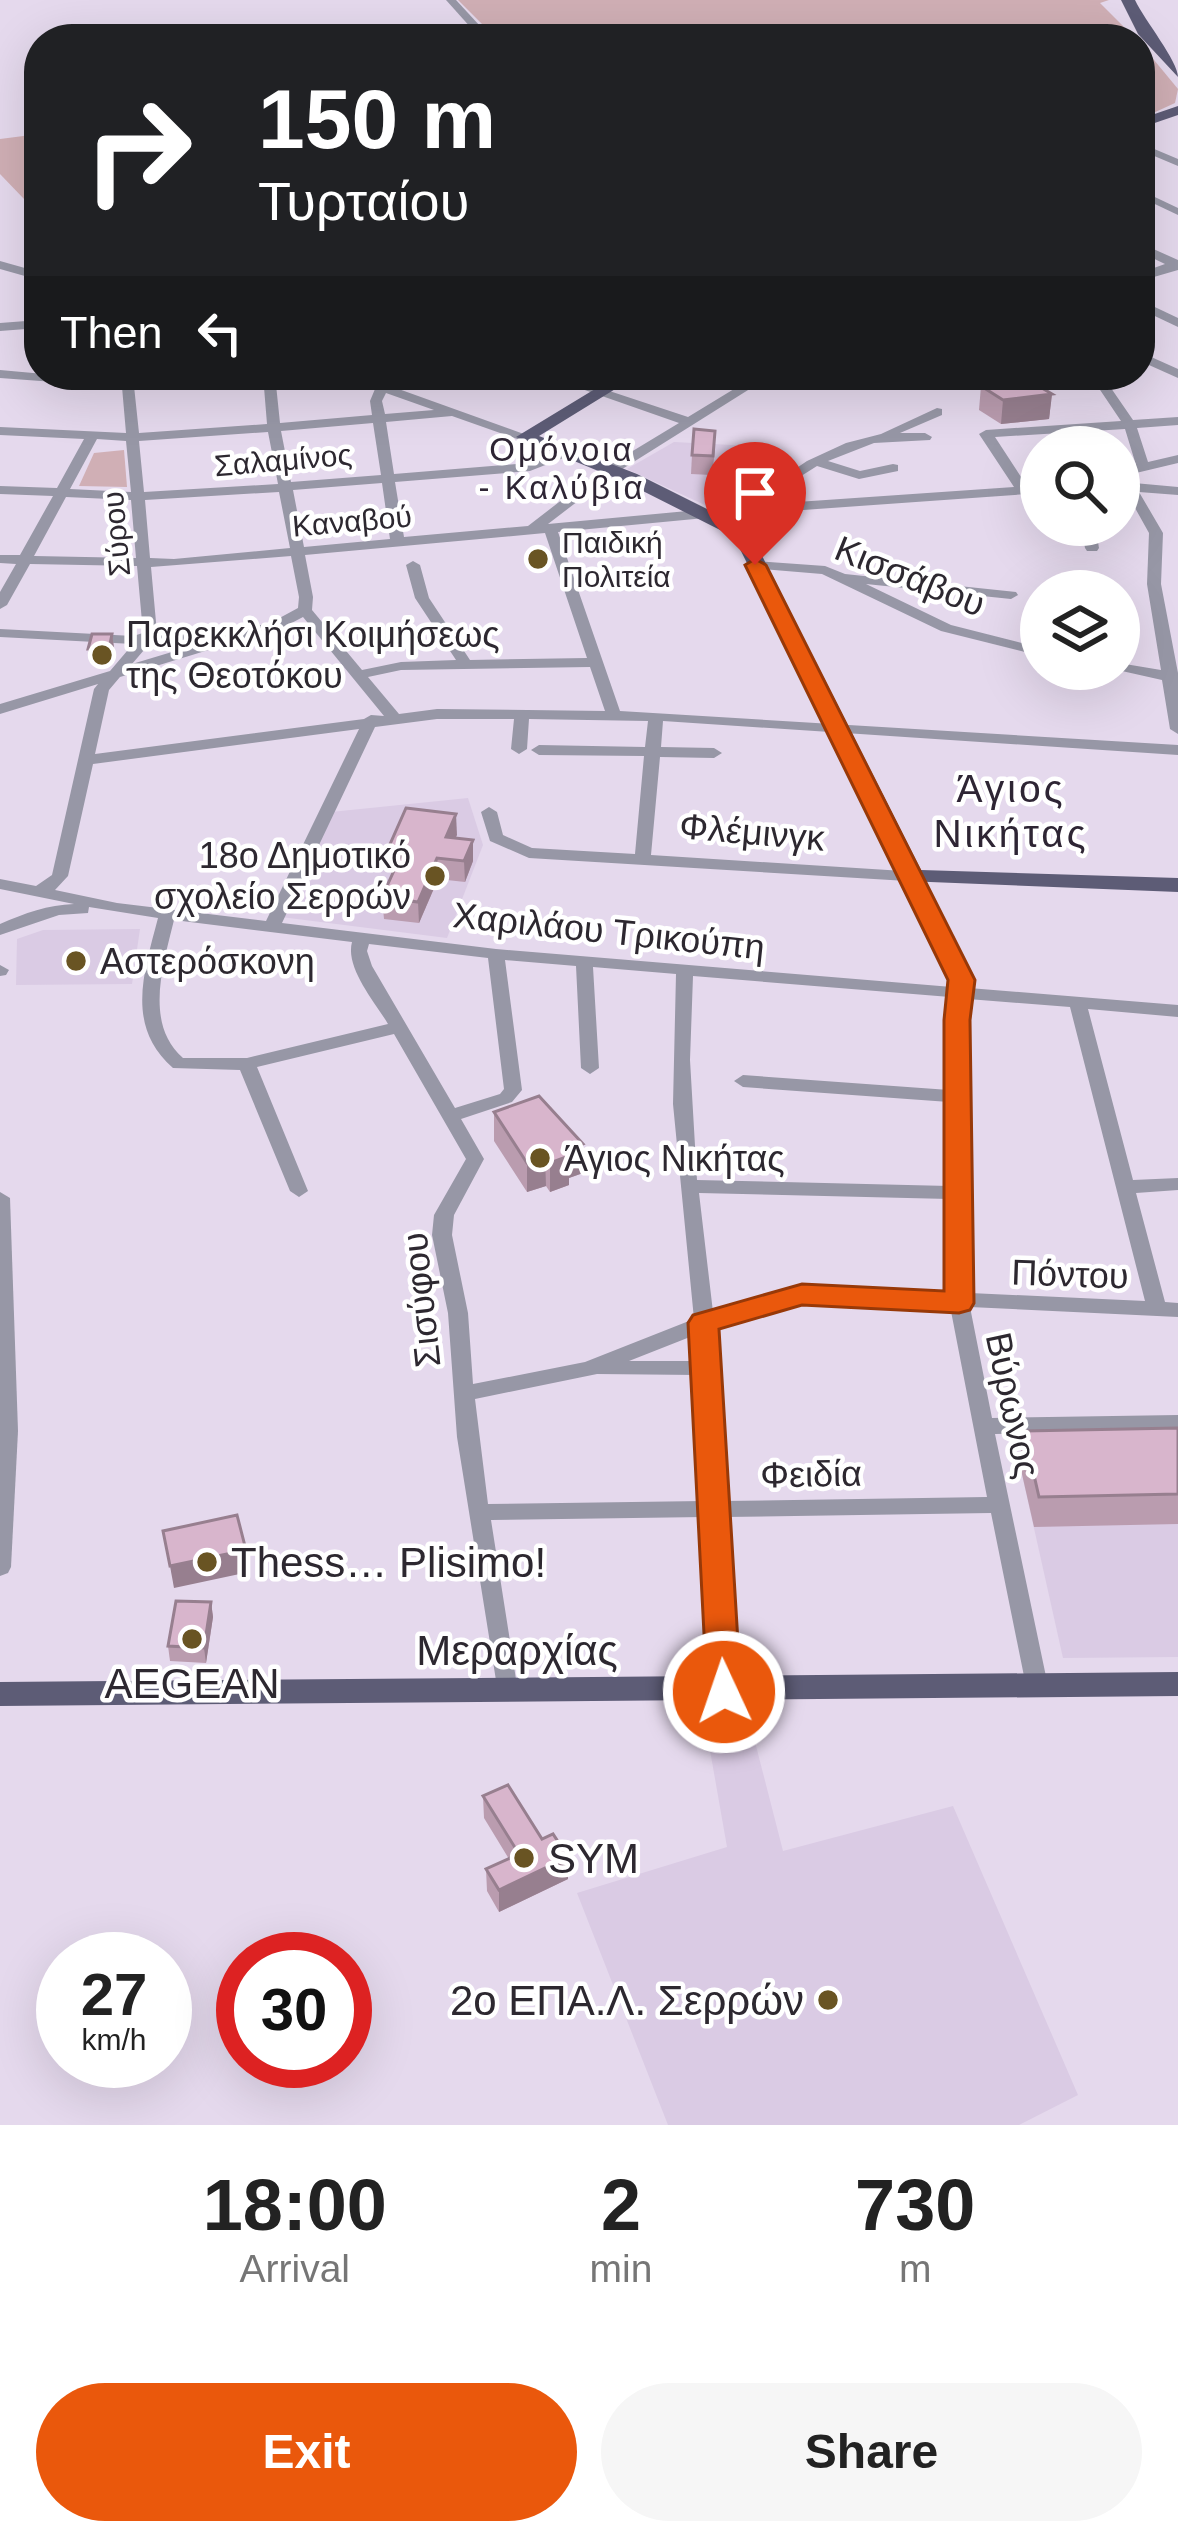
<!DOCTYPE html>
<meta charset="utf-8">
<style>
:root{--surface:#fff;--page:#f6f6f6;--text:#222;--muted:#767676;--accent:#ea580c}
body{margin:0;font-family:Arial,sans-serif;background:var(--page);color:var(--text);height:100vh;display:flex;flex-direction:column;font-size:45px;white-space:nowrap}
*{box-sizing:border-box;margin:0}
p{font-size:39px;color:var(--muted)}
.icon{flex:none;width:66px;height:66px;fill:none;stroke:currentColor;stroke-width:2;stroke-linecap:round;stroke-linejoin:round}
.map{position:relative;height:2125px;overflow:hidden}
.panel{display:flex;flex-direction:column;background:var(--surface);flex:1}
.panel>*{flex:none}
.banner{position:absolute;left:24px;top:24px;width:1131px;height:366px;border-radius:48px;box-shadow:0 12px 48px #0002;background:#202124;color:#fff;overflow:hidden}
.buttons{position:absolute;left:1020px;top:426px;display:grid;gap:24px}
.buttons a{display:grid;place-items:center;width:120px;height:120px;border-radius:50%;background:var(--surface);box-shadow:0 12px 48px #0002;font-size:60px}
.speed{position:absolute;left:36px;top:1932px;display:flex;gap:24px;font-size:60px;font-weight:700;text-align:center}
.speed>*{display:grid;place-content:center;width:156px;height:156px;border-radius:50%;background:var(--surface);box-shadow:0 12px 48px #0002;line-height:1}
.speed small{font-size:30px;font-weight:400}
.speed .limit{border:18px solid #d22;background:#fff;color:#111}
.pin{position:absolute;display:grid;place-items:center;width:102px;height:102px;color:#fff;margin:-123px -51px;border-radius:50% 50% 50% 0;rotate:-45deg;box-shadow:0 0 12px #0007}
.pin .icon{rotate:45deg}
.me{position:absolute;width:132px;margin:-66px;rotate:357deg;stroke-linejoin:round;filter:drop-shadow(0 0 9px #0008)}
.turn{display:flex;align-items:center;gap:42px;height:252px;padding:0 36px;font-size:54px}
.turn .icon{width:156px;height:156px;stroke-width:2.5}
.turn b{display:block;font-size:84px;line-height:102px}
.then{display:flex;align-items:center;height:114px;padding:0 36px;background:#0003;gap:24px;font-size:45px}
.eta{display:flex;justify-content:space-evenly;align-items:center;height:204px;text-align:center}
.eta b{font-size:72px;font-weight:600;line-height:84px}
.button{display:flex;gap:24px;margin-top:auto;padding:24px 36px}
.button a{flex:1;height:138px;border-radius:72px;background:var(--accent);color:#fff;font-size:48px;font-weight:600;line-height:138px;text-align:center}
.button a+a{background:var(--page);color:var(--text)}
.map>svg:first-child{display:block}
</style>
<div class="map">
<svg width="1178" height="2125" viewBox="0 0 1178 2125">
<rect width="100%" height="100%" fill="#e5d9ed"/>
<g fill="#dacbe4">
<path d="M674 442 750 446 746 499 707 506 627 469Z"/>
<path d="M468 798 483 845 447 938 281 917 331 812Z"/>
<path d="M140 929 132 984 16 985 17 939 43 930Z"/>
<path d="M1178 1458V1657L1063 1658 1019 1461Z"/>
<path d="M753 1734 783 1851 953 1806 1078 2095 1019 2125H668L577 1893 727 1847 708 1739Z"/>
</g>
<g fill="#d0afb5">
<path d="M458 0H1109L1100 3 1136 39H497Z"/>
<path d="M1140 43 1178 89 1175 103 1140 119Z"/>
<path d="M39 134V198L25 200 0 174V139Z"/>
<path d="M124 450 127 487 79 486 94 453Z"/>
</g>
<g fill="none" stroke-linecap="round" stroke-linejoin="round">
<g fill="#9797a6" fill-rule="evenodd">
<path d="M446 0H456L492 39H481Z"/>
<path d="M1140 143 1178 159V166L1140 150Z"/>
<path d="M1140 190 1178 208V215L1140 197Z"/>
<path d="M1140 243 1178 260V270L1140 281V273L1165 264 1140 252Z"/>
<path d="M0 261 39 272V280L0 269Z"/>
<path d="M1140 300 1178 318V327L1140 309Z"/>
<path d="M39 320V328L0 331V323Z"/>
<path d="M1140 352 1178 369V378L1140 361Z"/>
<path d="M0 370 110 380 121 379V375H133L134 379 253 375 247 379 134 386 139 433 267 424 263 375H275L280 423 372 415 370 401 375 389 341 375H359L382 383 395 375H410L393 387 532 437 530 440H520L452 416 386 422 394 474 528 463 569 449 576 453 530 471 395 482 404 537 528 526 598 472 679 423 542 375H561L688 417 757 375H772L608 478 548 524 752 505 770 486 807 461 846 443 881 434 937 408 942 409V415L900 433H925L932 437 930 440 874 443 828 461 860 471 893 464 898 465V471L859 479 817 466 798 478 768 504 1014 487 979 434 986 430 1121 421 1090 375H1102L1133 420 1178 417V425L1137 428 1148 462 1178 455V463L1136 473 1129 469 1136 465 1125 429 995 437 1027 486 1041 485V493L761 513 751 537 744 541 737 537 747 514 558 532 620 711 1178 745V755L663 721 661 747 714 748 722 753 714 758 660 757 651 855 919 872 970 979 969 988 1178 1005V1017L1088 1009 1133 1180 1178 1178V1190L1136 1193 1165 1302 1178 1303V1317L970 1307 992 1418 1178 1415V1431L995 1434 1048 1686 1045 1693 1037 1695 1029 1693 1026 1686 991 1513 725 1517 735 1692 732 1699 724 1701 716 1699 713 1692 704 1517 491 1520 518 1692 515 1699 507 1701 499 1699 457 1437 448 1313 432 1235 434 1215 466 1159 394 1034 257 1067 308 1191 299 1197 290 1191 240 1070 173 1068C125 1026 144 972 158 918L89 907 88 913 59 915 0 935V924C25 913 48 905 74 904L0 889V879L36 886 52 875 94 689 98 684 0 714V704L110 671 133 644 0 637V629L133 636 143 633 137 566 30 564 7 605 0 609V592L16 564 0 563V555H20L53 496 0 494V486L57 488 84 439 0 435V427L126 433 122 387 0 378ZM386 393 434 410 385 414 382 401ZM373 423 381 475 291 482 281 431ZM268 432 278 484 144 492 139 441ZM97 439 126 441 131 492 70 489ZM382 483 390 539 304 547 293 490ZM279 492 290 548 174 559 150 558 145 500ZM66 497 131 500 136 558 34 556ZM545 533 587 658 470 660 429 598 420 565 413 561 406 565 415 598 456 660 401 662 362 670 312 610 313 597 305 555ZM291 556 299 597 298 608 274 621 234 633 233 628 228 627 157 633 151 567ZM303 617 384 716 371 715 364 719 95 754 109 690 120 677 284 627ZM225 636 132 664 150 643ZM590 667 605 711 437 709 399 714 368 677 401 670ZM437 719H514L511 749 519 754 527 749 529 719 648 721 645 747 539 745 531 750 539 755 644 756 635 854 532 848 503 835 497 812 489 807 481 812 490 841 529 858 907 881 952 979V987L496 949 282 923 375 727ZM359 729 266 921 117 903 55 890 68 876 93 764ZM174 920 352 942C345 968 375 1002 388 1024L247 1058H183C144 1024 163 965 174 920ZM369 944 488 958 504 1089 500 1094 455 1108 372 966 367 951ZM505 960 576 966 581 1068 590 1074 599 1068 593 967 676 974 673 1104 694 1319 585 1362 473 1384 468 1313 452 1235 454 1215 484 1159 461 1119 512 1102 522 1090ZM693 976 950 997 949 1090 743 1075 734 1081 743 1087 949 1102V1186L697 1180 690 1060ZM968 999 1070 1007 1145 1301 970 1293ZM699 1193 949 1199 950 1292 822 1286 760 1296 713 1312ZM822 1300 950 1306 987 1497 724 1501 714 1327 762 1310ZM695 1335 696 1361H629ZM597 1374 697 1375 703 1501 488 1504 475 1399Z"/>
<path d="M1119 468 1126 469 1134 483 1178 487V495L1139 492 1163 533 1161 584 1178 673V734L1170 729 1162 680 1113 669H1119V663L1161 670 1147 584 1149 533 1125 490 1119 489Z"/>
<path d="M1081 525H1095L1099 548 1097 551H1087L1085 548Z"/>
<path d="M755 561 825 566 845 574 1016 592 1018 595 1011 599 866 584 951 625 1041 648V656L941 631 822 574 750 568 748 565Z"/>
<path d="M0 965 9 970 6 975 0 976Z"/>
<path d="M0 1192 10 1198 18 1431 11 1567 8 1573 0 1576Z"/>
</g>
<g fill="#5d5c76" fill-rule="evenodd">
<path d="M1121 0H1135C1145 21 1178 61 1178 77L1138 34Z"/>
<path d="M1178 106V115L1140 128V119Z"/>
<path d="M618 375H638L539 436 637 474 749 530 921 870 1178 878V892L905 881 734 537 625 482 516 437Z"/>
<path d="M1178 1672V1696L0 1706V1682Z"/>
</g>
</g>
<g fill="#ba9caf">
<path d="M981 386 1052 394 1049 419 1001 424 979 410Z"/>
<path d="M715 450 712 475 691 474 692 455Z"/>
<path d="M112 634 114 648 110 662H90L88 649Z"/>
<path d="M456 814 455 838 473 840V861L465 882 438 879 419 923 384 919 382 897 393 872H388L387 851Z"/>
<path d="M494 1112 583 1173 569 1178V1185L550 1192 546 1186 527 1192 494 1141Z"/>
<path d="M1178 1428V1524L1034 1527 1019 1461 1024 1431Z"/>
<path d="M211 1602 213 1617 206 1663 170 1661 168 1646Z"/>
<path d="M483 1796 568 1879 499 1912 487 1891 486 1869 509 1859 484 1818Z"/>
</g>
<g fill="#977f8f">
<path d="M1052 394 1049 419 1001 424 1003 400Z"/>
<path d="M112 634 114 648 110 662 109 649Z"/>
<path d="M456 814 457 835 447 858 446 837Z"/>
<path d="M473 840V861L465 882 464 861Z"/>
<path d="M437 858 438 879 419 923 418 902Z"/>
<path d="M583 1144V1173L569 1178V1185L550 1192V1163L565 1151Z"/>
<path d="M545 1157 546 1186 527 1192V1163Z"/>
<path d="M246 1550 249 1572 174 1588 170 1566Z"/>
<path d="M211 1602 213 1617 206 1663 204 1648Z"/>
<path d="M568 1857V1879L499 1912V1890Z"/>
</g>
<g fill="#d8b5cc" stroke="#977f8f" stroke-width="3">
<path d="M1007 378 1013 382 1025 378 1052 394 1003 400 981 386Z"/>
<path d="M694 429 715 431 713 456 692 455Z"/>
<path d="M92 634H112L109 649H88Z"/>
<path d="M406 808 456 814 446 837 473 840 464 861 437 858 418 902 382 897 402 853 387 851Z"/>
<path d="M539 1096 583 1144 565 1151 569 1156 550 1163 545 1157 527 1163 494 1112Z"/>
<path d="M1178 1428V1494L1039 1497 1024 1431Z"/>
<path d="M237 1515 246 1550 170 1566 163 1531Z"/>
<path d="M176 1601 211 1602 204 1648 168 1646Z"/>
<path d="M508 1785 542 1839 553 1834 568 1857 499 1890 486 1869 519 1854 483 1796Z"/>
</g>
<path fill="#ea580c" stroke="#983908" stroke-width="3" d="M755 559 766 565 975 980 970 1020 974 1303 970 1310 959 1313 802 1305 719 1329 741 1692 736 1702 724 1706 712 1702 707 1692 688 1323 693 1315 802 1284 944 1291V1020L948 980 745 565Z"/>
<g fill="#695423" stroke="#fff" stroke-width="4.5">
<circle cx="538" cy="559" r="12"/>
<circle cx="102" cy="655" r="12"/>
<circle cx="435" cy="876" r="12"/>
<circle cx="76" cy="961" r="12"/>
<circle cx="540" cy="1158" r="12"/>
<circle cx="207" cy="1562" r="12"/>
<circle cx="192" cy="1639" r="12"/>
<circle cx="524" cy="1858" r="12"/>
<circle cx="828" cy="2000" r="12"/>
</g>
<g text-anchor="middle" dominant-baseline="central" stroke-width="9" stroke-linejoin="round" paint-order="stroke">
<g font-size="30" fill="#2d2830" stroke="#fff">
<text transform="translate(283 460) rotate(-5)">Σαλαμίνος</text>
<text transform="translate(352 521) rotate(-5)">Καναβού</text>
<text transform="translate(116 534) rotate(-95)">Σύρου</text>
</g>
<g font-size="30" fill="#2d2830" stroke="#fff" text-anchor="start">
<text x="562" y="542">Παιδική<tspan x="562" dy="34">Πολιτεία</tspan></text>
</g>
<g font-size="33" letter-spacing="3" fill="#2e2534" stroke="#fff">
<text x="562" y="449">Ομόνοια<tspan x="562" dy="38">- Καλύβια</tspan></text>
</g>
<g font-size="36" fill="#2d2830" stroke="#fff">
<text transform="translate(910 576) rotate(22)">Κισσάβου</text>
<text transform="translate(752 832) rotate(5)">Φλέμινγκ</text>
<text transform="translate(609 931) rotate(6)">Χαριλάου Τρικούπη</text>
<text transform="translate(1070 1274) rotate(2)">Πόντου</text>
<text transform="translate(421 1300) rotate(-96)">Σισύφου</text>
<text transform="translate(1013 1405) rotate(78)">Βύρωνος</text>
<text transform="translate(811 1474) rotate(-1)">Φειδία</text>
</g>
<g font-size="36" fill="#2d2830" stroke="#fff" text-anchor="start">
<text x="126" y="634">Παρεκκλήσι Κοιμήσεως<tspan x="126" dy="41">της Θεοτόκου</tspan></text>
<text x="411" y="855" text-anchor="end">18ο Δημοτικό<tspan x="411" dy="41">σχολείο Σερρών</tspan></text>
<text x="100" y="961">Αστερόσκονη</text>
<text x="564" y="1158">Άγιος Νικήτας</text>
</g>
<g font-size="39" letter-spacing="3" fill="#2e2534" stroke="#fff">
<text x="1011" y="788">Άγιος<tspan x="1011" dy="45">Νικήτας</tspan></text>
</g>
<g font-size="42" fill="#2d2830" stroke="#fff" text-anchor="start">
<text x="231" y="1562">Thess… Plisimo!</text>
<text x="192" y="1683" text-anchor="middle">AEGEAN</text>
<text x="548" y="1858">SYM</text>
<text x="804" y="2000" text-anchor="end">2ο ΕΠΑ.Λ. Σερρών</text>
</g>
<g font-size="42" fill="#2d2830" stroke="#fff">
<text x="517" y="1650">Μεραρχίας</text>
</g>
</g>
</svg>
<div class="buttons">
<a><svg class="icon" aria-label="search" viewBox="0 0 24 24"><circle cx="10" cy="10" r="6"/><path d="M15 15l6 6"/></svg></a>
<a><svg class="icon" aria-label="layers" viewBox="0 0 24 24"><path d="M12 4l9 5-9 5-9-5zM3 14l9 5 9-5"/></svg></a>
</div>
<div class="speed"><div>27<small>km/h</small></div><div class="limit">30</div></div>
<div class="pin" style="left:755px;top:565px;background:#d93025"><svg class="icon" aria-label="arrive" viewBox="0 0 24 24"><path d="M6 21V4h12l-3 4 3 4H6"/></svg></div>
<svg class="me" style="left:724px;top:1692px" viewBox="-20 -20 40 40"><circle r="17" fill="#ea580c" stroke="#fff" stroke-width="3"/><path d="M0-11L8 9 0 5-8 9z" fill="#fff"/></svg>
<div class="banner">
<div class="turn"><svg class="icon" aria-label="right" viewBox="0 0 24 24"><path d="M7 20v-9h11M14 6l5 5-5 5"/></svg><div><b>150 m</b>Τυρταίου</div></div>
<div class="then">Then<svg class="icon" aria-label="left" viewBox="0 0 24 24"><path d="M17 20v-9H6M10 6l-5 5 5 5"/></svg></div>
</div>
</div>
<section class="panel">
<div class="eta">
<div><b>18:00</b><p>Arrival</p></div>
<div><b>2</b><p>min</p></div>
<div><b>730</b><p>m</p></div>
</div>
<div class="button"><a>Exit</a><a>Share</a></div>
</section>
